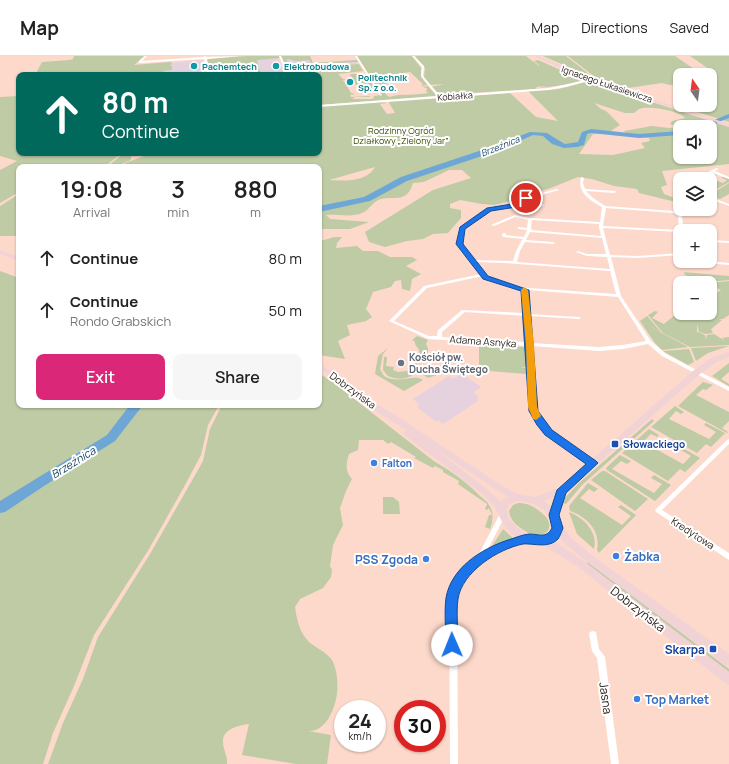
<!DOCTYPE html>
<meta charset="utf-8">
<style>
:root{--surface:#fff;--page:#f6f6f6;--text:#222;--muted:#767676;--line:#e0e0e0;--accent:#db2777}
body{margin:0;font-family:Manrope,sans-serif;background:var(--page);color:var(--text);height:100vh;display:flex;flex-direction:column;font-size:15px;white-space:nowrap}
*{box-sizing:border-box;margin:0}
p{font-size:13px;color:var(--muted)}
.icon{flex:none;width:22px;height:22px;fill:none;stroke:currentColor;stroke-width:2;stroke-linecap:round;stroke-linejoin:round}
.map{position:relative;flex:1;overflow:hidden}
.drawer{position:absolute;left:16px;top:108px;width:306px;height:244px;display:flex;flex-direction:column;background:var(--surface);border-radius:8px;box-shadow:0 1px 3px #0004}
.drawer>*{flex:none}
.top-card{position:absolute;left:16px;top:16px;width:306px;height:84px;border-radius:8px;box-shadow:0 1px 3px #0004;background:#00695c;color:#fff;overflow:hidden}
.needle{width:26px;rotate:346deg}
.controls{position:absolute;left:673px;top:12px;display:grid;gap:8px}
.controls a{display:grid;place-items:center;width:44px;height:44px;border-radius:8px;background:var(--surface);box-shadow:0 1px 3px #0004;font-size:20px}
.speed{position:absolute;left:334px;top:644px;display:flex;gap:8px;font-size:20px;font-weight:700;text-align:center}
.speed>*{display:grid;place-content:center;width:52px;height:52px;border-radius:50%;background:var(--surface);box-shadow:0 1px 3px #0004;line-height:1}
.speed small{font-size:10px;font-weight:400}
.speed .limit{border:6px solid #d22;background:#fff;color:#111}
.pin{position:absolute;display:grid;place-items:center;width:34px;height:34px;color:#fff;margin:-17px;border:2px solid #fff;border-radius:50%;box-shadow:0 1px 4px #0007}
.me{position:absolute;width:44px;margin:-22px;rotate:359deg;stroke-linejoin:round;filter:drop-shadow(0 0 3px #0008)}
.turn{display:flex;align-items:center;gap:14px;height:84px;padding:0 20px;font-size:18px}
.turn .icon{width:52px;height:52px;stroke-width:2.5}
.turn b{display:block;font-size:28px;line-height:34px}
.eta{display:flex;justify-content:space-evenly;align-items:center;height:68px;text-align:center}
.eta b{font-size:24px;font-weight:600;line-height:28px}
.primary-button{display:flex;gap:8px;margin-top:auto;padding:8px 20px}
.primary-button a{flex:1;height:46px;border-radius:8px;background:var(--accent);color:#fff;font-size:16px;font-weight:600;line-height:46px;text-align:center}
.primary-button a+a{background:var(--page);color:var(--text)}
ul{padding:0;list-style:none}
li{display:flex;align-items:center;gap:12px;height:52px;padding:0 20px}
li div{flex:1}
li b{display:block;font-size:15px}
li em{font-style:normal}
header{display:flex;align-items:center;gap:24px;box-sizing:border-box;height:56px;padding:0 20px;background:var(--surface);border-bottom:1px solid var(--line)}
header strong{font-size:19px}
nav{display:flex;gap:22px;margin-inline-start:auto;font-size:14px}
.map>svg:first-child{display:block}
</style>
<header>
<strong>Map</strong>
<nav><a>Map</a><a>Directions</a><a>Saved</a></nav>
</header>
<div class="map">
<svg width="729" height="708" viewBox="0 0 729 708">
<rect width="100%" height="100%" fill="#fdd9cb"/>
<g fill="#e6d1df">
<path d="M283 0H310L313 7 355 4 358 8 289 13Z"/>
<path d="M278 2 285 18 259 19 254 4Z"/>
<path d="M196 4 203 5 202 15 205 19H141L172 7Z"/>
<path d="M462 318 481 331 473 337 479 341 477 342 478 345 443 368 438 364 436 366 417 351 420 349 413 343 449 320 453 323Z"/>
</g>
<g fill="#becba5" fill-rule="evenodd">
<path d="M74 0H144L134 9 170 6 172 7 170 10H172V14L163 15 164 19H35L42 6 70 4 73 3Z"/>
<path d="M246 0H279L280 2 257 4 261 19H209L207 4 208 3Z"/>
<path d="M281 0H310L313 7 357 4 358 6 311 8 309 4 296 5 288 3 286 5 289 6 287 7 291 8 288 9 289 10 292 11 287 12Z"/>
<path d="M357 0H412L421 12V21L427 29 421 30 423 28 410 16 380 20 391 26 382 29 377 28 380 33 389 41C403 37 415 40 428 37L426 35 427 32 422 31 428 30 437 40 319 49V19H289L287 13 359 8 363 15 338 18 343 23H347L343 24 351 37 356 38 350 39 351 41 369 40 370 41H355L352 43H373L374 40 382 39Z"/>
<path d="M415 0H526L539 10H540L534 5 538 4 583 24 565 29 539 32 546 30 536 31 537 32 534 33 439 39 431 31 444 28 430 29 424 21 425 12Z"/>
<path d="M543 0H566L594 22Z"/>
<path d="M568 0H675L694 13 684 19H680V28L670 29 662 27 628 32 595 21Z"/>
<path d="M690 0H729V66L681 51 710 49V19H697L696 17 709 13Z"/>
<path d="M351 18H365L378 36 374 37 364 21H362L370 33H363L360 29H356L353 23H349L353 22 350 19Z"/>
<path d="M585 26 595 27 651 46 649 47H655L729 71V108L662 115 667 129 661 131 664 138 680 144V147L639 137 637 133 614 130 592 123 578 121 548 133 522 139 515 144 494 149 482 148 460 144 450 148V152L461 154V162L448 177 433 178 423 183 407 185 385 191 369 186 365 176 433 134 471 122 462 114H449L424 126 413 127C407 147 396 140 381 143 373 145 370 153 364 156 353 162 338 158 326 159L330 163 369 166 350 173H319V111H115L144 100 176 97H319V50L385 45 386 47 380 48 387 58 395 57 388 45 510 37 536 61 558 65 528 35 559 33ZM594 47 625 57H634C636 56 637 54 639 53 648 49 680 55 685 62L672 65 670 68 677 71 669 72 652 70 624 75 629 80 649 82 650 85 641 87 645 92 613 99 579 98 593 78H606L620 69 606 55 601 53ZM680 71H710V101H680ZM375 111C367 126 344 125 329 124Z"/>
<path d="M19 40V97H122L104 111H19V136L0 147V114L17 105 0 100V41Z"/>
<path d="M124 97H131V104L116 110 107 111Z"/>
<path d="M711 118 717 119 710 122 723 127 727 124 721 122 723 121 729 123V126L710 137V131L713 132 717 130 711 127 712 126 710 123H701Z"/>
<path d="M729 127V138L720 143 710 139Z"/>
<path d="M19 138V180H0V150Z"/>
<path d="M334 181H342L337 187 336 192 357 190 363 195H378L390 201H412L417 204 406 210 421 218 412 223 410 235 402 233 401 224 395 225 391 231 373 236 366 253 372 261 366 265 347 269 350 279 338 285 345 303 319 299V184H324Z"/>
<path d="M0 215 19 222V349H219L208 369 201 399 185 429 149 493 94 579 74 630 53 677 43 708H0Z"/>
<path d="M684 216 729 220V224L708 226 699 222 696 224 685 219Z"/>
<path d="M729 225V259L723 263H719L722 264 711 273 713 277 706 278 699 276 697 268V276H691H698L705 279 706 284 707 279 714 278 725 285 722 282 729 281V289L690 291 663 277 648 259 655 255 658 256 652 262 664 268 680 255V257H710V242L721 234 710 229V227Z"/>
<path d="M647 260 661 276 642 266 688 291 662 294 655 287 640 265Z"/>
<path d="M417 280 428 284 426 288 428 292V302H420L419 294 415 288V286L412 284Z"/>
<path d="M479 288 524 291 525 292 526 311H520L526 312V318L479 314Z"/>
<path d="M729 290 708 297 696 305 691 292Z"/>
<path d="M388 292 383 298 380 313 384 320C399 329 414 317 423 324L404 335 375 318 378 300Z"/>
<path d="M689 293 694 306 688 309 663 295Z"/>
<path d="M384 301H387L386 310 394 311 393 314 398 316 407 315 408 312H415L416 303H417L416 316C409 324 397 324 388 320L383 314Z"/>
<path d="M420 303V313L431 319 442 313 477 316 442 317 428 322 419 316Z"/>
<path d="M729 307V316L721 323 729 328V330L712 320Z"/>
<path d="M319 317 335 328 435 406C451 415 468 427 480 440 483 443 487 445 489 449 494 456 493 465 490 473L485 471 489 459H492L489 452 487 454 485 453 487 448 458 428 459 425 443 416V414L435 410 433 412 414 402 416 401 391 386 388 388 383 384H359L358 394 349 398C346 407 345 416 352 423L346 435 340 452 343 469 333 489 330 510 332 514 331 521 323 532 300 543 295 551C297 566 301 581 313 589 320 594 327 597 332 604 342 623 338 656 322 670 318 674 313 675 308 675L331 679 327 708H296L242 699 249 668C240 669 222 673 223 686 223 694 228 700 227 708H48L63 667 83 623 98 581 150 498 186 435 203 405 210 373 222 349H319Z"/>
<path d="M703 326 713 329 706 334 703 333 696 339 729 356V365L722 372 728 376 727 377 678 350Z"/>
<path d="M675 350 684 356 681 358 676 355 669 363 709 383 716 376 704 369 706 367 725 377 711 391 706 388 697 397 651 371Z"/>
<path d="M652 363 654 365 582 429 566 448 562 447 564 443 579 427Z"/>
<path d="M649 373 659 379 657 381 651 378 643 386 683 408 691 400 679 393 681 391 700 402 685 416 680 413 668 425 622 397Z"/>
<path d="M620 399 631 405 627 408 621 405 612 413 654 437 662 428 651 422 654 419 671 429 655 445 607 414 606 412Z"/>
<path d="M602 415H605L648 443 635 455 591 424Z"/>
<path d="M588 427 598 433 594 436 589 433 580 442 622 469 631 460 618 451 621 449 636 459 599 497 597 494C601 475 587 461 570 455L569 450Z"/>
<path d="M383 441H393L399 446 400 458H383Z"/>
<path d="M518 447C528 447 535 451 543 458 554 467 550 481 535 479 529 478 523 474 518 470 513 466 510 462 509 455L513 449Z"/>
<path d="M569 456C584 462 598 476 594 493L577 478Z"/>
<path d="M503 473 514 483 492 490Z"/>
<path d="M588 506 729 613V616L586 508Z"/>
</g>
<g fill="none" stroke-linecap="round" stroke-linejoin="round">
<g fill="#6ea7d5" fill-rule="evenodd">
<path d="M729 58V62L706 71H697Z"/>
<path d="M591 73 639 78 680 75V79L639 82 591 77 587 78 584 89 577 91 564 92 552 88 543 80 533 79 500 94 407 125 370 145 319 156V150L364 141 401 121 494 90 530 76 547 77 558 84 565 88 578 86 582 76Z"/>
<path d="M130 349H143L115 385 44 430 5 456 0 457V445L107 379Z"/>
</g>
<g fill="#fff" fill-rule="evenodd">
<path d="M145 0H147L142 5 204 1V0H206V1L240 0 207 3 209 19H207L204 3 139 7V5Z"/>
<path d="M279 0H281L289 19H287Z"/>
<path d="M355 0H357L382 40 380 39Z"/>
<path d="M412 0H414L424 10 423 20 440 40 549 32 591 23 592 24 566 31 549 34 319 51V49L437 40 421 20 422 11Z"/>
<path d="M716 112 719 113 715 115 729 121V123L713 117 700 123H695Z"/>
<path d="M581 121 584 122 583 127 585 133 615 135 616 136 614 137 586 135 593 142 605 150 674 155 682 160 683 169 712 171 713 172 711 173 683 171V175H680V176L603 172 610 199 638 200 680 197V199L638 202 611 201 621 240 651 285 666 298 729 331V335L662 300 648 288 623 293 599 295 532 290 537 355C550 380 572 391 595 405L596 407 595 409H593C587 407 582 403 576 400 556 388 542 376 531 355L527 290 428 283 389 265 424 230 481 218 458 190 461 171 489 151 519 147 525 141 557 133 559 134 527 143 523 147 542 148 544 149 543 150 520 149 491 153 464 172 462 190 474 204 513 205 516 195 521 186V185L523 183 504 181 502 180V178L504 177H505L506 179 524 181 527 174 519 173 517 172 519 171 527 172 528 164 515 161 494 170 491 169 515 159 530 162 600 166 602 151C590 144 577 137 581 121ZM606 152 673 157 678 160 679 174 603 170ZM532 164 599 168V171L601 180 531 174 532 173 531 172ZM530 176 602 182 606 198H587L578 195 576 196 587 200 607 201 610 213 517 206 520 195 525 186 553 188 555 187 553 186 526 184ZM476 206 504 207 610 215 616 238 515 231 488 220ZM483 220 484 222 512 233 523 234 524 257 462 254 438 274 437 280H429L394 265 427 232ZM527 234 618 241 646 285 623 289 599 291 531 287 529 260 579 263 581 262 579 261 529 258ZM465 256 525 260 526 286 442 281V276Z"/>
<path d="M710 141 729 148V150L710 143Z"/>
<path d="M710 184 729 185V187L710 186Z"/>
<path d="M692 205H709L729 207V209L694 206Z"/>
<path d="M729 383V388L662 454 729 497V504L656 456 655 454 727 384Z"/>
<path d="M502 457 504 458 505 460 487 495C497 489 519 479 531 481L532 483 531 485 529 486C496 493 473 507 457 537L458 708H450L449 537 456 524 464 514 476 503 500 458Z"/>
<path d="M593 575 596 576 599 593 605 601 619 708H611L597 602 592 595 589 578 590 576Z"/>
</g>
<g fill="#f2d3d5" fill-rule="evenodd">
<path d="M534 0H539L592 23 729 68V70L590 25Z"/>
<path d="M0 194 19 201V205L0 198Z"/>
<path d="M729 296V301L717 306 700 318 566 436 559 459 563 471 571 482 597 503 729 598V610L725 609 591 509 565 488 559 481 554 485 584 505 729 616V629L725 627 578 511 543 489 530 487 516 481 507 473 501 464 498 457 494 450 481 437 404 379 403 377 406 374 372 353 336 324 319 313V308L341 321 378 349 397 360 501 429 518 438 535 441 559 432 694 314 711 302ZM432 391 495 433 509 441 503 443 501 446 487 433ZM555 440 552 451 544 445ZM518 445C532 445 552 454 553 470 553 474 552 476 549 478 537 488 516 473 509 462 508 459 507 456 507 453L509 448Z"/>
</g>
</g>
<path fill="#1a73e8" stroke="#114b97" d="M524 141 529 142 523 150 491 155 465 173 463 188 488 220 529 234 538 355 552 374 596 405 598 407 566 437 559 459 563 472C562 475 560 480 558 483 548 493 534 487 523 488 498 493 462 516 458 543 456 557 458 574 459 589L457 593 452 594 448 593 446 589C446 575 444 556 446 542 451 512 481 493 508 484 515 482 521 479 529 478 539 478 546 483 552 472L549 459 557 434 586 408 545 379 537 369 529 355 521 235 483 223 456 188 460 171 487 152 518 147Z"/>
<path fill="#f59e0b" d="M524 231 528 234 534 288 537 351 541 360 536 364 533 363 528 351 526 288 521 234Z"/>
<g fill="#0f9aa8" stroke="#fff" stroke-width="1.5">
<circle cx="194" cy="10" r="4"/>
<circle cx="276" cy="10" r="4"/>
<circle cx="350" cy="26" r="4"/>
</g>
<circle fill="#6b7280" stroke="#fff" stroke-width="1.5" cx="401" cy="307" r="4"/>
<g fill="#1a4fb4" stroke="#fff" stroke-width="1.5">
<rect x="611" y="384" width="8" height="8" rx="2"/>
<rect x="709" y="589" width="8" height="8" rx="2"/>
</g>
<g fill="#3f7fe0" stroke="#fff" stroke-width="1.5">
<circle cx="374" cy="407" r="4"/>
<circle cx="616" cy="500" r="4"/>
<circle cx="426" cy="503" r="4"/>
<circle cx="637" cy="643" r="4"/>
</g>
<g text-anchor="middle" dominant-baseline="central" stroke-width="4" stroke-linejoin="round" paint-order="stroke">
<g font-size="9" font-weight="bold" fill="#0d838f" stroke="#fff" text-anchor="start">
<text x="202" y="10">Pachemtech</text>
<text x="284" y="10">Elektrobudowa</text>
<text x="358" y="21">Politechnik<tspan x="358" dy="10">Sp. z o.o.</tspan></text>
</g>
<g font-size="9" fill="#261a15" stroke="#fff">
<text transform="translate(607 28) rotate(19)">Ignacego Łukasiewicza</text>
<text transform="translate(455 40) rotate(-4)">Kobiałka</text>
</g>
<g font-size="9" fill="#3d4d00" stroke="#fff">
<text x="401" y="74">Rodzinny Ogród<tspan x="401" dy="10">Działkowy „Zielony Jar”</tspan></text>
</g>
<g font-size="9" font-style="italic" fill="#113d5c" stroke="#fff">
<text transform="translate(500 90) rotate(-22)">Brzeźnica</text>
</g>
<g font-size="10" fill="#261a15" stroke="#fff">
<text transform="translate(483 285) rotate(4)">Adama Asnyka</text>
<text transform="translate(353 334) rotate(36)">Dobrzyńska</text>
<text transform="translate(693 477) rotate(33)">Kredytowa</text>
</g>
<g font-size="10" font-weight="bold" fill="#5b616d" stroke="#fff" text-anchor="start">
<text x="409" y="301">Kościół pw.<tspan x="409" dy="12">Ducha Świętego</tspan></text>
</g>
<g font-size="10" font-weight="bold" fill="#164399" stroke="#fff" text-anchor="start">
<text x="623" y="388">Słowackiego</text>
</g>
<g font-size="10" font-weight="bold" fill="#366cbe" stroke="#fff" text-anchor="start">
<text x="382" y="407">Falton</text>
</g>
<g font-size="11" font-style="italic" fill="#113d5c" stroke="#fff">
<text transform="translate(73 406) rotate(-32)">Brzeźnica</text>
</g>
<g font-size="12" font-weight="bold" fill="#366cbe" stroke="#fff" text-anchor="start">
<text x="624" y="500">Żabka</text>
<text x="418" y="503" text-anchor="end">PSS Zgoda</text>
<text x="645" y="643">Top Market</text>
</g>
<g font-size="12" fill="#261a15" stroke="#fff">
<text transform="translate(638 553) rotate(38)">Dobrzyńska</text>
<text transform="translate(606 642) rotate(82)">Jasna</text>
</g>
<g font-size="12" font-weight="bold" fill="#164399" stroke="#fff" text-anchor="end">
<text x="705" y="593">Skarpa</text>
</g>
</g>
</svg>
<div class="controls">
<a><svg class="needle" viewBox="-14 -14 28 28"><path d="M0-13l5 13h-10z" fill="#e53935"/><path d="M0 13l5-13h-10z" fill="#767676"/></svg></a>
<a><svg class="icon" aria-label="sound" viewBox="0 0 24 24"><path d="M4 9h4l5-4v14l-5-4H4zM17 9q2 3 0 6"/></svg></a>
<a><svg class="icon" aria-label="layers" viewBox="0 0 24 24"><path d="M12 4l9 5-9 5-9-5zM3 14l9 5 9-5"/></svg></a>
<a>+</a>
<a>−</a>
</div>
<div class="speed"><div>24<small>km/h</small></div><div class="limit">30</div></div>
<div class="pin" style="left:526px;top:142px;background:#d93025"><svg class="icon" aria-label="arrive" viewBox="0 0 24 24"><path d="M6 21V4h12l-3 4 3 4H6"/></svg></div>
<svg class="me" style="left:452px;top:589px" viewBox="-20 -20 40 40"><circle r="19" fill="#fff"/><path d="M0-13L10 11 0 6-10 11z" fill="#1a73e8"/></svg>
<div class="top-card">
<div class="turn"><svg class="icon" aria-label="ahead" viewBox="0 0 24 24"><path d="M12 20V5M6 11l6-6 6 6"/></svg><div><b>80 m</b>Continue</div></div>
</div>
<section class="drawer">
<div class="eta">
<div><b>19:08</b><p>Arrival</p></div>
<div><b>3</b><p>min</p></div>
<div><b>880</b><p>m</p></div>
</div>
<ul>
<li><svg class="icon" aria-label="ahead" viewBox="0 0 24 24"><path d="M12 20V5M6 11l6-6 6 6"/></svg><div><b>Continue</b></div><em>80 m</em></li>
<li><svg class="icon" aria-label="ahead" viewBox="0 0 24 24"><path d="M12 20V5M6 11l6-6 6 6"/></svg><div><b>Continue</b><p>Rondo Grabskich</p></div><em>50 m</em></li>
</ul>
<div class="primary-button"><a>Exit</a><a>Share</a></div>
</section>
</div>
